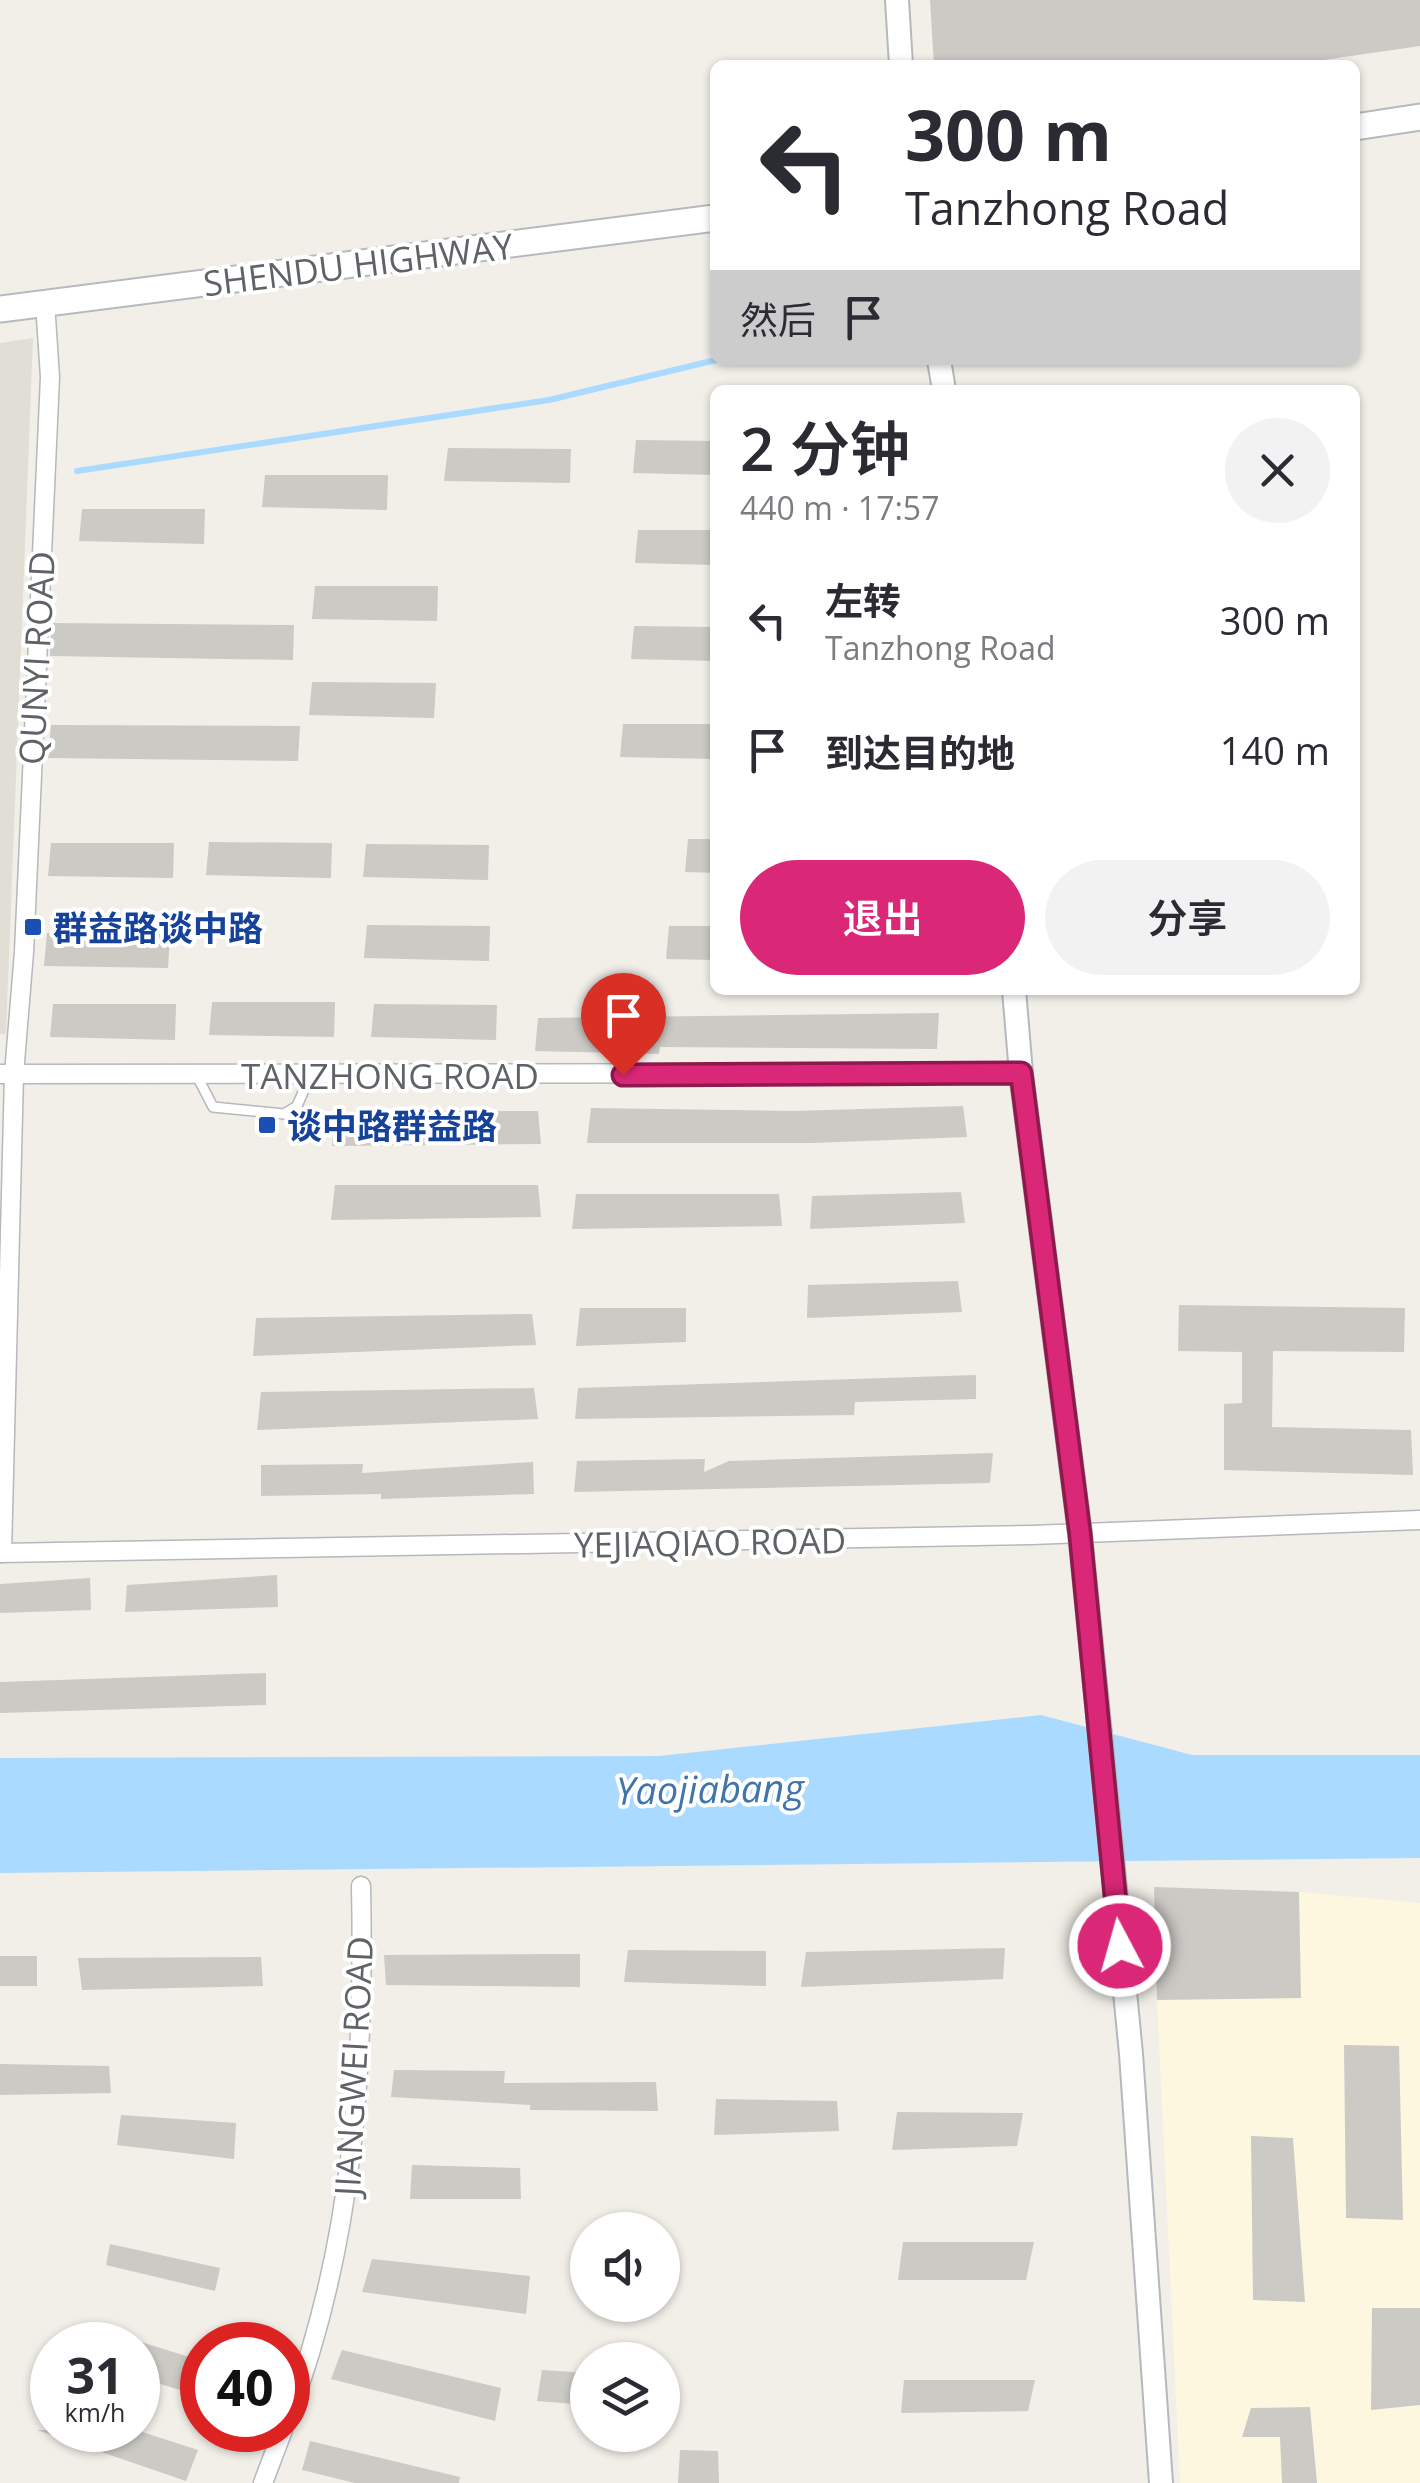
<!DOCTYPE html>
<html lang="zh">
<meta charset="utf-8">
<style>
:root{--surface:#fff;--page:#f2f2f3;--text:#2b2b33;--muted:#7c7c81;--accent:#db2777}
body{margin:0;font-family:"Open Sans","Noto Sans SC",sans-serif;background:var(--page);color:var(--text);height:100vh;display:flex;flex-direction:column;font-size:38px;white-space:nowrap}
*{box-sizing:border-box;margin:0}
p{font-size:32px;color:var(--muted)}
.icon{flex:none;width:55px;height:55px;fill:none;stroke:currentColor;stroke-width:2;stroke-linecap:round;stroke-linejoin:round}
.map{position:relative;flex:1;overflow:hidden}
.sheet{position:absolute;left:710px;top:385px;width:650px;height:610px;display:flex;flex-direction:column;background:var(--surface);border-radius:15px;box-shadow:0 2px 8px #0004}
.sheet>*{flex:none}
.banner{position:absolute;left:710px;top:60px;width:650px;height:305px;border-radius:15px;box-shadow:0 2px 8px #0004;background:#fff;color:var(--text);overflow:hidden}
.buttons{position:absolute;left:570px;top:2212px;display:grid;gap:20px}
.buttons a{display:grid;place-items:center;width:110px;height:110px;border-radius:50%;background:var(--surface);box-shadow:0 2px 8px #0004;font-size:50px}
.speed{position:absolute;left:30px;top:2322px;display:flex;gap:20px;font-size:50px;font-weight:700;text-align:center}
.speed>*{display:grid;place-content:center;width:130px;height:130px;border-radius:50%;background:var(--surface);box-shadow:0 2px 8px #0004;line-height:1}
.speed small{font-size:25px;font-weight:400}
.speed .limit{border:15px solid #d22;background:#fff;color:#111}
.pin{position:absolute;display:grid;place-items:center;width:85px;height:85px;color:#fff;margin:-102px -42px;border-radius:50% 50% 50% 0;rotate:-45deg;box-shadow:0 0 10px #0007}
.pin .icon{rotate:45deg}
.me{position:absolute;width:110px;margin:-55px;rotate:354deg;stroke-linejoin:round;filter:drop-shadow(0 0 8px #0008)}
.turn{display:flex;align-items:center;gap:35px;height:210px;padding:0 30px;font-size:45px}
.turn .icon{width:130px;height:130px;stroke-width:2.5}
.turn b{display:block;font-size:70px;line-height:85px}
.then{display:flex;align-items:center;height:95px;padding:0 30px;background:#0003;gap:20px;font-size:38px}
.round{display:grid;place-items:center;flex:none;width:105px;height:105px;border-radius:52px;background:var(--page)}
.head{display:flex;align-items:center;justify-content:space-between;height:170px;padding:0 30px}
h1{font-size:60px;font-weight:600;line-height:75px}
.button{display:flex;gap:20px;margin-top:auto;padding:20px 30px}
.button a{flex:1;height:115px;border-radius:60px;background:var(--accent);color:#fff;font-size:40px;font-weight:600;line-height:115px;text-align:center}
.button a+a{background:var(--page);color:var(--text)}
ul{padding:0;list-style:none}
li{display:flex;align-items:center;gap:30px;height:130px;padding:0 30px}
li div{flex:1}
li b{display:block;font-size:38px}
li em{font-style:normal}
.map>svg:first-child{display:block}
</style>
<div class="map">
<svg width="1420" height="2483" viewBox="0 0 1420 2483">
<rect width="100%" height="100%" fill="#f1efe8"/>
<path fill="#fef7e0" d="M1299 1892 1420 1903V2483H1180L1157 2000Z"/>
<path fill="#e1ded6" d="M33 338 6 1034H0V343Z"/>
<path fill="#aadaff" d="M1041 1715 1192 1755H1420V1858L0 1873V1758L659 1756Z"/>
<g fill="none" stroke-linecap="round" stroke-linejoin="round">
<path stroke="#aadaff" stroke-width="6" d="M77 471 549 400 716 360"/>
</g>
<g fill="#cccac5">
<path d="M930 0H1420V46L1289 65H934Z"/>
<path d="M636 440 715 441V475L633 473Z"/>
<path d="M448 448 571 449 570 483 444 481Z"/>
<path d="M265 475H388L387 510 262 507Z"/>
<path d="M82 509H205L204 544 79 541Z"/>
<path d="M638 530H715V565L635 563Z"/>
<path d="M315 586H438L437 621 312 619Z"/>
<path d="M51 623 294 625 293 660 50 656Z"/>
<path d="M634 626 715 627V661L631 659Z"/>
<path d="M312 682 436 683 434 718 309 715Z"/>
<path d="M623 724H715V759L620 757Z"/>
<path d="M51 725 300 726 298 761 48 758Z"/>
<path d="M688 839H715V873L685 872Z"/>
<path d="M209 842 332 843 331 878 206 875Z"/>
<path d="M51 843H174L173 878 48 876Z"/>
<path d="M366 844 489 845 488 880 363 877Z"/>
<path d="M367 925 490 926 489 961 364 958Z"/>
<path d="M669 926H715V960L666 959Z"/>
<path d="M47 933 170 934 168 968 44 966Z"/>
<path d="M212 1002H335L334 1037 209 1035Z"/>
<path d="M53 1004H176L175 1040 50 1037Z"/>
<path d="M374 1004 497 1005 496 1040 371 1037Z"/>
<path d="M939 1013 937 1049 660 1047 659 1054 535 1051 538 1018Z"/>
<path d="M963 1106 967 1137 812 1143H587L591 1108 794 1111Z"/>
<path d="M336 1111H538L541 1144 332 1146Z"/>
<path d="M335 1185H538L541 1217 331 1220Z"/>
<path d="M961 1192 965 1223 810 1229 812 1196Z"/>
<path d="M576 1194H779L782 1226 572 1229Z"/>
<path d="M958 1281 962 1312 807 1318 808 1285Z"/>
<path d="M1179 1305 1405 1308 1404 1352 1273 1351 1272 1427 1411 1430 1413 1475 1224 1470V1404L1242 1403V1352L1178 1351Z"/>
<path d="M580 1308H686V1342L576 1346Z"/>
<path d="M532 1314 536 1345 253 1356 256 1318Z"/>
<path d="M976 1375V1399L855 1402 854 1415 575 1419 578 1388Z"/>
<path d="M534 1388 538 1419 257 1430 261 1392Z"/>
<path d="M993 1453 990 1483 574 1492 577 1461 705 1459 704 1472 729 1461Z"/>
<path d="M533 1462 534 1494 381 1499V1494L261 1496V1465L363 1464 362 1473Z"/>
<path d="M277 1575 278 1607 125 1612 127 1585Z"/>
<path d="M90 1578 91 1610 0 1613V1584Z"/>
<path d="M266 1673V1705L0 1713V1682Z"/>
<path d="M1154 1887 1299 1892 1301 1998 1157 2000Z"/>
<path d="M1005 1948 1003 1979 801 1987 806 1952Z"/>
<path d="M628 1950 766 1951V1986L624 1982Z"/>
<path d="M580 1954V1987L386 1985 384 1955Z"/>
<rect x="0" y="1956" width="37" height="30"/>
<path d="M261 1957 263 1986 82 1990 78 1958Z"/>
<path d="M1344 2045 1399 2046 1403 2220 1346 2218Z"/>
<path d="M0 2064 109 2066 111 2093 0 2095Z"/>
<path d="M394 2070 505 2071 504 2083 656 2082 658 2111 530 2110V2105L391 2097Z"/>
<path d="M716 2099 837 2101 839 2131 714 2135Z"/>
<path d="M897 2112 1023 2113 1017 2146 892 2150Z"/>
<path d="M121 2115 236 2123 234 2159 117 2145Z"/>
<path d="M1251 2136 1293 2138 1305 2302 1253 2300Z"/>
<path d="M412 2165 520 2168 521 2199H410Z"/>
<path d="M903 2242H1034L1026 2280H898Z"/>
<path d="M110 2244 220 2268 215 2291 106 2265Z"/>
<path d="M372 2259 530 2276 526 2314 362 2292Z"/>
<path d="M1372 2308H1420V2405L1371 2410Z"/>
<path d="M138 2341 202 2361V2397L138 2377Z"/>
<path d="M342 2350 501 2388 495 2421 331 2379Z"/>
<path d="M542 2370 588 2373V2405L537 2401Z"/>
<path d="M904 2380H1035L1028 2411 901 2413Z"/>
<path d="M1310 2407 1317 2483H1282L1280 2437H1242L1251 2408Z"/>
<path d="M37 2430H136L198 2450 186 2481Z"/>
<path d="M310 2441 460 2477 459 2483H355L302 2470Z"/>
<path d="M680 2450 718 2451 719 2483H678Z"/>
</g>
<g fill="none" stroke-linecap="round" stroke-linejoin="round">
<g stroke="#b5b8bc" stroke-width="12">
<path id="service" d="M197 1076 213 1107 284 1114 297 1106 310 1076"/>
</g>
<g stroke="#b5b8bc" stroke-width="21">
<g id="minor">
<path d="M0 1074 1021 1073"/>
<path d="M0 1553 1032 1535 1420 1520"/>
<path d="M2 1553 14 1074 24 952 50 377 45 303"/>
<path d="M288 2418C353 2246 365 2069 361 1886"/>
<path d="M263 2483 283 2430"/>
</g>
</g>
<g stroke="#b5b8bc" stroke-width="26">
<g id="tertiary">
<path d="M897 0 901 65"/>
<path d="M939 360 944 390"/>
<path d="M1014 990 1021 1073"/>
<path d="M1100 1734 1131 2054 1161 2483"/>
</g>
</g>
<g stroke="#b6babf" stroke-width="29">
<g id="secondary">
<path d="M1355 127 1420 117"/>
<path d="M0 309 715 218"/>
</g>
</g>
<use href="#service" stroke="#fff" stroke-width="9"/>
<use href="#minor" stroke="#fff" stroke-width="18"/>
<use href="#tertiary" stroke="#fff" stroke-width="22"/>
<use href="#secondary" stroke="#fff" stroke-width="25"/>
<g stroke="#b5b8bc" stroke-width="26" stroke-linecap="butt">
<path id="tertiary-bridge" d="M1021 1073 1080 1534 1100 1734"/>
</g>
<use href="#tertiary-bridge" stroke="#fff" stroke-width="22"/>
</g>
<g fill="none" stroke-linecap="round" stroke-linejoin="round">
<g stroke="#8e194d" stroke-width="25">
<path id="route" d="M623 1075 1021 1073 1080 1534 1120 1946"/>
</g>
<use href="#route" stroke="#db2777" stroke-width="18"/>
</g>
<g fill="#1a4fb4" stroke="#fff" stroke-width="4">
<rect x="23" y="917" width="20" height="20" rx="5"/>
<rect x="257" y="1115" width="20" height="20" rx="5"/>
</g>
<g text-anchor="middle" dominant-baseline="central" stroke-width="8" stroke-linejoin="round" paint-order="stroke">
<g font-size="35" fill="#5f6368" stroke="#fff">
<text transform="translate(358 264) rotate(-7)">SHENDU HIGHWAY</text>
<text transform="translate(36 658) rotate(-87)">QUNYI ROAD</text>
<text x="390" y="1075">TANZHONG ROAD</text>
<text transform="translate(710 1542) rotate(-1)">YEJIAQIAO ROAD</text>
<text transform="translate(353 2066) rotate(-87)">JIANGWEI ROAD</text>
</g>
<g font-size="35" font-weight="bold" fill="#164399" stroke="#fff" text-anchor="start">
<text x="53" y="927">群益路谈中路</text>
<text x="287" y="1125">谈中路群益路</text>
</g>
<g font-size="38" font-style="italic" fill="#4174aa" stroke="#fff">
<text transform="translate(710 1788) rotate(-1)">Yaojiabang</text>
</g>
</g>
</svg>
<div class="buttons">
<a><svg class="icon" aria-label="sound" viewBox="0 0 24 24"><path d="M4 9h4l5-4v14l-5-4H4zM17 9q2 3 0 6"/></svg></a>
<a><svg class="icon" aria-label="layers" viewBox="0 0 24 24"><path d="M12 4l9 5-9 5-9-5zM3 14l9 5 9-5"/></svg></a>
</div>
<div class="speed"><div>31<small>km/h</small></div><div class="limit">40</div></div>
<div class="pin" style="left:623px;top:1075px;background:#d93025"><svg class="icon" aria-label="arrive" viewBox="0 0 24 24"><path d="M6 21V4h12l-3 4 3 4H6"/></svg></div>
<svg class="me" style="left:1120px;top:1946px" viewBox="-20 -20 40 40"><circle r="17" fill="#db2777" stroke="#fff" stroke-width="3"/><path d="M0-11L8 9 0 5-8 9z" fill="#fff"/></svg>
<div class="banner">
<div class="turn"><svg class="icon" aria-label="left" viewBox="0 0 24 24"><path d="M17 20v-9H6M10 6l-5 5 5 5"/></svg><div><b>300 m</b>Tanzhong Road</div></div>
<div class="then">然后<svg class="icon" aria-label="arrive" viewBox="0 0 24 24"><path d="M6 21V4h12l-3 4 3 4H6"/></svg></div>
</div>
<section class="sheet">
<div class="head"><div><h1>2 分钟</h1><p>440 m · 17:57</p></div><a class="round"><svg class="icon" aria-label="close" viewBox="0 0 24 24"><path d="M6 6l12 12M18 6L6 18"/></svg></a></div>
<ul>
<li><svg class="icon" aria-label="left" viewBox="0 0 24 24"><path d="M17 20v-9H6M10 6l-5 5 5 5"/></svg><div><b>左转</b><p>Tanzhong Road</p></div><em>300 m</em></li>
<li><svg class="icon" aria-label="arrive" viewBox="0 0 24 24"><path d="M6 21V4h12l-3 4 3 4H6"/></svg><div><b>到达目的地</b></div><em>140 m</em></li>
</ul>
<div class="button"><a>退出</a><a>分享</a></div>
</section>
</div>
